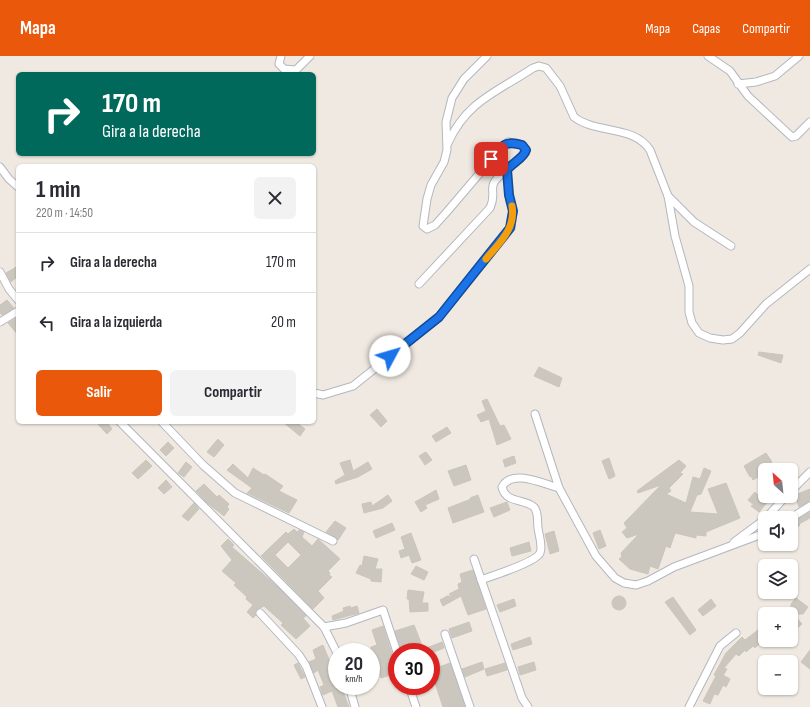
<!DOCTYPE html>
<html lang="es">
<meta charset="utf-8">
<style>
:root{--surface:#fff;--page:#f2f2f3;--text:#2b2b33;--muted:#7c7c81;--line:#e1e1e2;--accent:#ea580c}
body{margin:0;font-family:"Sofia Sans Condensed",sans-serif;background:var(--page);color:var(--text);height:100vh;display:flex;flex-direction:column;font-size:15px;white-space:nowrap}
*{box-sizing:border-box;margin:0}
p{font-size:13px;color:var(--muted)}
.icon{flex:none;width:22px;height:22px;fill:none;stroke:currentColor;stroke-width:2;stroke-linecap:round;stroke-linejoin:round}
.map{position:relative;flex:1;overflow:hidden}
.drawer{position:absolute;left:16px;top:108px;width:300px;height:260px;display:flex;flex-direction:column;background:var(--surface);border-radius:6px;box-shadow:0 1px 3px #0004}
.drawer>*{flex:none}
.guide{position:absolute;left:16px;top:16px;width:300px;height:84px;border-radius:6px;box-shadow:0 1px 3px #0004;background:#00695c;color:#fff;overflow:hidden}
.needle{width:26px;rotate:333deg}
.buttons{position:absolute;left:758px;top:407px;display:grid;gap:8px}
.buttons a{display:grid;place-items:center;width:40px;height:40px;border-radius:6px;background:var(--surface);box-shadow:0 1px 3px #0004;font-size:20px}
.speed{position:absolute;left:328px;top:587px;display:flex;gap:8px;font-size:20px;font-weight:700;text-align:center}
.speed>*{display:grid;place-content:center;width:52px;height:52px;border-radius:50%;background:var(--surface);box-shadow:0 1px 3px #0004;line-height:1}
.speed small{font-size:10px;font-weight:400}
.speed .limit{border:6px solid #d22;background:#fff;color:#111}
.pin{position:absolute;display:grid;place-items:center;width:34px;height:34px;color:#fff;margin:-17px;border-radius:8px;box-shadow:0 2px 6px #0006}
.me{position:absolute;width:44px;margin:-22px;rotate:51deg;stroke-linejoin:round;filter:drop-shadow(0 0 3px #0008)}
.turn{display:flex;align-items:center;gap:14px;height:84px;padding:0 20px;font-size:18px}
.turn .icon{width:52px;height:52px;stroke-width:2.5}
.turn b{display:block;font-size:28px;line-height:34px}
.round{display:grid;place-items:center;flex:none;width:42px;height:42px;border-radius:6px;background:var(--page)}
.head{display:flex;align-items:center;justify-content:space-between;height:68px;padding:0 20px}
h1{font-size:24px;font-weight:700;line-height:30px}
.primary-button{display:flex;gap:8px;margin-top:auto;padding:8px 20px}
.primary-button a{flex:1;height:46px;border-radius:6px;background:var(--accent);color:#fff;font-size:16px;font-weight:700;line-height:46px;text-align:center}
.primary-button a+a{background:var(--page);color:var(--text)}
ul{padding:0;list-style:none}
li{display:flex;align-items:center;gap:12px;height:60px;padding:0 20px;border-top:1px solid var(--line)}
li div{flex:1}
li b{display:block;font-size:15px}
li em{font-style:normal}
header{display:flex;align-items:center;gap:24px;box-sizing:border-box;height:56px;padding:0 20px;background:var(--accent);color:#fff}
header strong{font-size:19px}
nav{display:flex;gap:22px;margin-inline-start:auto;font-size:14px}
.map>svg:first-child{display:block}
</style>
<header>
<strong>Mapa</strong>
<nav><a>Mapa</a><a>Capas</a><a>Compartir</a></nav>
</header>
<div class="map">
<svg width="810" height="651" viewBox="0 0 810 651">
<rect width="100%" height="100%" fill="#efe9e1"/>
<g fill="#cbc7bf" stroke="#cbc5ba" fill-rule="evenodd">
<path d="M18 210V220L11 226 6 217Z"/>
<path d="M7 244 14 252 2 259 0 257V249Z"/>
<path d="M18 261V279L8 267Z"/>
<path d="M759 296 783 299 781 307 758 299Z"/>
<path d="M539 311 562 322 559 331 534 320Z"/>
<path d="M487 343 500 370 504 369 511 383 497 389 489 363 481 366 477 359 486 355 482 345Z"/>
<path d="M377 353 387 365 381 371 370 359Z"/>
<path d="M96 366H107L112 373 107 378Z"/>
<path d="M283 366H296L305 373 300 380Z"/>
<path d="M447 371 451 377 436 386 432 380Z"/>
<path d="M218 383 224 389 214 401 207 396Z"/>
<path d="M168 386 174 392 166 400 160 394Z"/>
<path d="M426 396 432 404 425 409 419 400Z"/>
<path d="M766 397 772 406 767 411 768 414H765V417L753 424 751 420 750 421 744 410Z"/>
<path d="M514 400 516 407 505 411 503 404Z"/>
<path d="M609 402 615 420 609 423 602 405Z"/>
<path d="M146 404 152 410 138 423 132 417Z"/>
<path d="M350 404 353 415 368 406 372 413 358 421 336 428 335 425 345 419 340 407Z"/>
<path d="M679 404 686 410 680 417 683 418 669 432 671 435 666 438 686 447 693 421 700 423 704 412 711 415 701 438 697 439 690 456 718 458 708 433 726 427 740 462 706 476V480L696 479V482L675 477 670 492 666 490 658 513 650 510 648 518 630 513 619 503 622 501 621 497 639 478 627 482 622 476 627 472 624 467 661 429 638 437 637 435Z"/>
<path d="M186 406 192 411 184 421 178 417Z"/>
<path d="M233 408 248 422 253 412 264 419 265 418 283 430 279 435 297 444 289 457 247 437 252 432 227 414Z"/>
<path d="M466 409 471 424 454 430 448 415Z"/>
<path d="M166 424 172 431 164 438 158 432Z"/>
<path d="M204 428 217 441 219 439 229 448 227 451 229 453 224 460 206 446 196 435Z"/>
<path d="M810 433V445L799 451 795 439Z"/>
<path d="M436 434 439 443 425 449 427 452 421 456 415 446Z"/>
<path d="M755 436 761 442 764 439 769 444 759 456 751 450 754 449 748 444Z"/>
<path d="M388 439 392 445 383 452 364 457 362 448 371 446 372 450Z"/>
<path d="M478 439 484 456 453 467 448 452 471 443 470 442Z"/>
<path d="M507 446 510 454 494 461 490 452Z"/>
<path d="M194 447 199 453 188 465 182 460Z"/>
<path d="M810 456V462L799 468 800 469 791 476V467Z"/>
<path d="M335 465 346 472 338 484 335 481 326 476Z"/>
<path d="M392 467 395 474 376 482 373 475Z"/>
<path d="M294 473 297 476 299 474 304 476 302 481 312 490 318 483 340 503 328 515 330 517 329 519 332 521 318 535 324 542 313 553 261 500 286 476 288 478ZM288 486 301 499 288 512 275 499Z"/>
<path d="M600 474 606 490 599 493 593 477Z"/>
<path d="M554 475 559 495 550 498 545 478Z"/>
<path d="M411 477 421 504 412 507 409 499 401 502 399 495 405 493 401 481Z"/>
<path d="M228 483 234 489 232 491 279 532 306 560 303 562 310 570 296 583 281 569 283 567 264 550 256 554V559L253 562 247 556 253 549 246 543 247 541 234 529 236 527 222 515 232 504 221 490Z"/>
<path d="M529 486 531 495 512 500 510 492Z"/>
<path d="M364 500 378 503 375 513H382L381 526 371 525V523L356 517 360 509 362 510Z"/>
<path d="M416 510 428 516 424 524 411 518Z"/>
<path d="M473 514 486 553 468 559 461 540 443 550 440 544 447 540H453L449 538 459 533 458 528 462 526 460 518Z"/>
<path d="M408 534 424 536 422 547H428V555L410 556 409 543H407Z"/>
<circle cx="619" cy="547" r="7"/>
<path d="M673 541 696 574 690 579 665 546Z"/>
<path d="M796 542 808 551 803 558H793L802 568 796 573 791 569V558H786L791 552V548Z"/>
<path d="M514 543 516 550 500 556 497 549Z"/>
<path d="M711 543 716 550 703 560 698 554Z"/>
<path d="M350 550 351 552 357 550 359 557 333 564 332 560 344 555 343 552Z"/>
<path d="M469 566 472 575 452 582 449 573Z"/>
<path d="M414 569 423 592 412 596H402L395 575Z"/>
<path d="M383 570 392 598 397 601V617L381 622 378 614 381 613 376 598 371 600V591L377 589 372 574Z"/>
<path d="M758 574 764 583 755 592 753 590 746 596 745 594 739 600 736 598 724 612 727 613 723 620 719 617 730 623 726 631 723 629 718 639 714 638 710 648 703 645 716 620 714 619 726 597 742 581 745 584Z"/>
<path d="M530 581 532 588 513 594 511 588Z"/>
<path d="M442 586 444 592 434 596H416Z"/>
<path d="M323 589 337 623V630H341L349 651H338L332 635 323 639 320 631 324 629 318 614 314 617 309 606 316 603 313 594Z"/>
<path d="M810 594V613L801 606Z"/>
<path d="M482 606 484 613 465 621 462 613Z"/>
<path d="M534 606 536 614 520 619 518 611Z"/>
<path d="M298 607 305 621 301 623 294 609Z"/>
<path d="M450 607 465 651H443L436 630 433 624H431V614Z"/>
<path d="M505 607 507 614 487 620 485 613Z"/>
</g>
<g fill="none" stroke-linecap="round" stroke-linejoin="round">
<g stroke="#b4b7c1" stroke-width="9">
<g id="street">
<path d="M281 0 279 8 284 13 296 14 310 0"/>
<path d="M708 0 730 15 748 40 792 81 796 80 810 66"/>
<path d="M738 28 756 26 775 20 799 0"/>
<path d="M448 87C467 45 497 36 533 12L539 10 546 12 560 30 574 61C596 78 634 69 650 94L668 140 675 180 689 230V256L692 267 699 277 710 282 723 284 732 283 740 277 766 248 810 213"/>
<path d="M0 111 9 123 18 131"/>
<path d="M668 140 694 166 731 190"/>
<path d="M0 216 9 233 18 244"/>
<path d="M419 228 490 152C499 133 482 132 507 114"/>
<path d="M0 266 18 255"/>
<path d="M314 337 323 339 353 330 439 261 511 172 513 155 509 139 507 114C512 107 524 102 526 94L523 89 508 86 497 97 445 158 435 169 427 173 423 170 427 143 431 129 444 106 447 94 446 66 452 42 464 23 487 0"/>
<path d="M535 358 559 432"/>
<path d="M120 366 324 571 337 597"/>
<path d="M162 366 203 409 235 437 333 485"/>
<path d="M791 435 810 416"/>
<path d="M766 462 786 440"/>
<path d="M791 462 810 450"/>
<path d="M734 486 765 463"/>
<path d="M474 503 510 607 522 642 528 651"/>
<path d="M481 524C492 520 536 506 540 497 543 490 539 480 538 472 537 466 539 457 534 451 524 442 506 448 502 431 512 412 543 428 559 432L596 500 615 522 624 527 636 529 648 525 674 511 765 477"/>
<path d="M260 557 299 599 306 610 322 651"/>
<path d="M324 571 346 567 383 554 397 596"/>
<path d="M445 578 470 651"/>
<path d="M349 630 355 651"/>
<path d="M409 630 416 651"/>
<path d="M689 651 720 590 736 577"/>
</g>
</g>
<use href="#street" stroke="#fff" stroke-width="7"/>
</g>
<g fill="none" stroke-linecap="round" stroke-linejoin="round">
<g stroke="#114b97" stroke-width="10">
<path id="route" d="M390 300 439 261 510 172 513 155 509 139 507 114C512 107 524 102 526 94L522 89C504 84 502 90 491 103"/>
</g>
<use href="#route" stroke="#1a73e8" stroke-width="7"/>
<path stroke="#f59e0b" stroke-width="7" d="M486 203C499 187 516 173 512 150"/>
</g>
</svg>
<div class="buttons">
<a><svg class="needle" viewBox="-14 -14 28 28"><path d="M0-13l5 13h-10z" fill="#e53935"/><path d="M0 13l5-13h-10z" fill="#7c7c81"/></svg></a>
<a><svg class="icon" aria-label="sound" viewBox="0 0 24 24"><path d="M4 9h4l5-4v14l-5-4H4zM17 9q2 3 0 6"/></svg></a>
<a><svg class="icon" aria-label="layers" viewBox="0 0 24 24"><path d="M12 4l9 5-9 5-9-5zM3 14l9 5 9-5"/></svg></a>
<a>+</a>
<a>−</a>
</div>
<div class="speed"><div>20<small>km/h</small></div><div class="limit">30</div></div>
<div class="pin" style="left:491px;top:103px;background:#d93025"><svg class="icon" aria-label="arrive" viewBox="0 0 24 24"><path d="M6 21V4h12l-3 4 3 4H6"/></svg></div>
<svg class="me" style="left:390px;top:300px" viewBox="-20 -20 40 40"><circle r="19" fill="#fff"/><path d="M0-13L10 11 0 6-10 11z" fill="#1a73e8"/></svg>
<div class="guide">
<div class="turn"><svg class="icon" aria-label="right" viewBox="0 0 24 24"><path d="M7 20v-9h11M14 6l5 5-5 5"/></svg><div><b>170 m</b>Gira a la derecha</div></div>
</div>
<section class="drawer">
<div class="head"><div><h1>1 min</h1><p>220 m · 14:50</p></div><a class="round"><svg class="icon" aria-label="close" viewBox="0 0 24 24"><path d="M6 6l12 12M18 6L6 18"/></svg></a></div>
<ul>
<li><svg class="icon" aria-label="right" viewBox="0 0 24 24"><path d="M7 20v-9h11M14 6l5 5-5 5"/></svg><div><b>Gira a la derecha</b></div><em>170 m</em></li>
<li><svg class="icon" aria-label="left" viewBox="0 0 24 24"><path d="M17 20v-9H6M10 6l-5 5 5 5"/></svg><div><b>Gira a la izquierda</b></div><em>20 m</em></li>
</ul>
<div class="primary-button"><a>Salir</a><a>Compartir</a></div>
</section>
</div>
